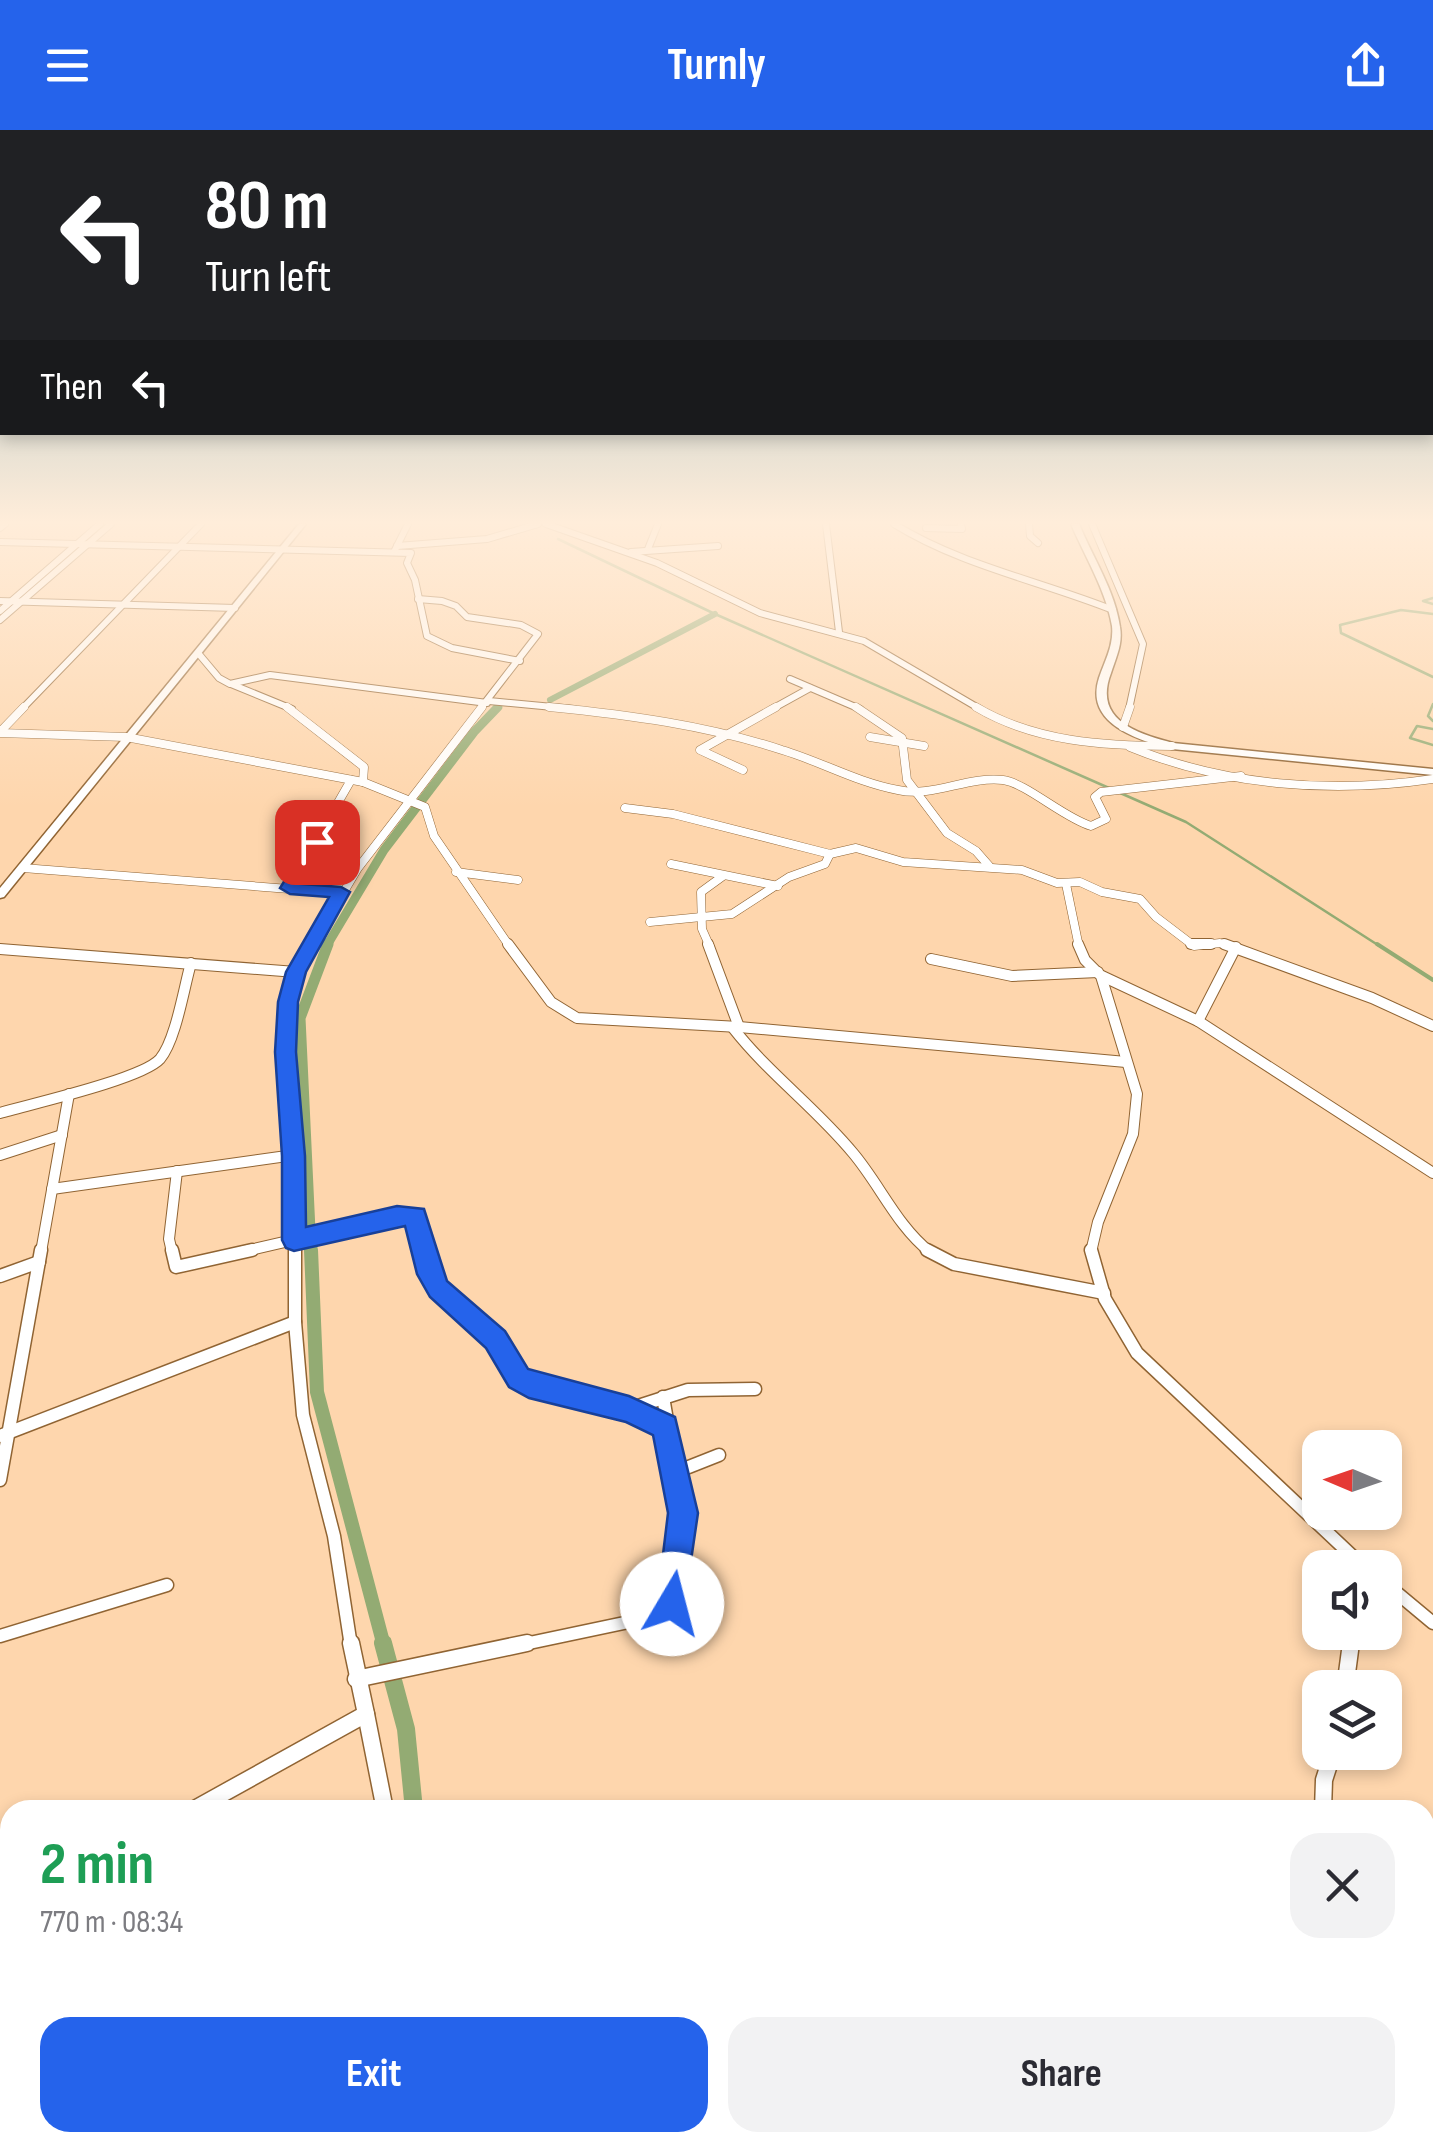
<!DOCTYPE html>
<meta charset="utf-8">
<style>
:root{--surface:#fff;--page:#f2f2f3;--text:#2b2b33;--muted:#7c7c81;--accent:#2563eb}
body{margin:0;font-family:"Sofia Sans Condensed",sans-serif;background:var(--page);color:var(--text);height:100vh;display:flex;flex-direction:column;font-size:38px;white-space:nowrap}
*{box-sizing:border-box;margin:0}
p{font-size:32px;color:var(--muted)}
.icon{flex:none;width:55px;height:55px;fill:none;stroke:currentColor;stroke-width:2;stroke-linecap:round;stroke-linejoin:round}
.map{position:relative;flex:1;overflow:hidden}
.panel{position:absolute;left:0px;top:1670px;width:1435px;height:352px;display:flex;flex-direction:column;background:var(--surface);border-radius:30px 30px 0 0;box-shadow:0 5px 15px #0003}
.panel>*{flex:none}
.guide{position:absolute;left:0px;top:0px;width:1435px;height:305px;box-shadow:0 5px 15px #0003;background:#202124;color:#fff;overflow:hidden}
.needle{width:65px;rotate:272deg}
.tools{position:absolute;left:1302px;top:1300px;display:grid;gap:20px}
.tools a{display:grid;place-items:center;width:100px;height:100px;border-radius:20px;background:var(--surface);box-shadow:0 5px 15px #0003;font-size:50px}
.pin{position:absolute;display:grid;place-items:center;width:85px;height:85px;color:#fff;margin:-42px;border-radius:20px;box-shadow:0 5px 15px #0006}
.me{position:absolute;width:110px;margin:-55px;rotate:8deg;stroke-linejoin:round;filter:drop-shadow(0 0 8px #0008)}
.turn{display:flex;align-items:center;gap:35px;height:210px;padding:0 40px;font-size:45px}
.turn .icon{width:130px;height:130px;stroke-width:2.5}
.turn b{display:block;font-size:70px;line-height:85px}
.then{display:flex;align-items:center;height:95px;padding:0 40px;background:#0003;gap:20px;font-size:38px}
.round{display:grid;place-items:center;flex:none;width:105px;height:105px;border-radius:30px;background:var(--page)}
.summary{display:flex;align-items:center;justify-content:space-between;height:170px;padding:0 40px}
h1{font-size:60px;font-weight:700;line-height:75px;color:#1e9e55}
.action{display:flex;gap:20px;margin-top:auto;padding:20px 40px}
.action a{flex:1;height:115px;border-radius:30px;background:var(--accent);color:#fff;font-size:40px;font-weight:700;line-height:115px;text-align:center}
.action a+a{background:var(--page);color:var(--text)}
header{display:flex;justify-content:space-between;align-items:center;height:130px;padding:0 40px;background:var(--accent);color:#fff;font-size:45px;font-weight:700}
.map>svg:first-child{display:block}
</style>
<header><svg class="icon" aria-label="menu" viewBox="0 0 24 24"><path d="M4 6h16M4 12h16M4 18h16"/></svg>Turnly<svg class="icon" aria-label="share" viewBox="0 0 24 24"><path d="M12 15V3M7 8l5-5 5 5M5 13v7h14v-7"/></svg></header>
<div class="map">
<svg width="1433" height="2022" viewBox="0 0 1433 2022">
<rect width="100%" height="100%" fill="#fed6ad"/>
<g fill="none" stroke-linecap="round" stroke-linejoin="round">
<g stroke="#93ab73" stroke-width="2.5">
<path d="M558 409 715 484 1109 658"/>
<path d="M1433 468 1423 471 1433 474"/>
<path d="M1433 484 1401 480 1340 495 1341 503 1433 547"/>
<path d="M1433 574 1428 586 1433 591"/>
<path d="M1433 599 1417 596 1410 608 1433 615"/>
<path d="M1118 662 1186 692 1381 817"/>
</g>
<path stroke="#93ab73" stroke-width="4" d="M1377 814 1433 850"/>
<g stroke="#93ab73" stroke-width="6">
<path d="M550 570 715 484"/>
<path d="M495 579 498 577"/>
</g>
<path stroke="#93ab73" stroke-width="9" d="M326 817 384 720 474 602 498 577"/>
<path stroke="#93ab73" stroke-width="11" d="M311 1122 300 888 328 814"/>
<path stroke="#93ab73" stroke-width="14" d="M311 1120 317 1262 384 1516"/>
<g stroke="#93ab73" stroke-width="18">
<path d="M383 1513 406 1599 414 1680"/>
<path d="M430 2012V2022"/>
</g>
<g stroke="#906433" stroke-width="8">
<g id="minor-far4">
<path d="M546 394 657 433 760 483 864 511 980 579"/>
<path d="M826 394 839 502"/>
<path d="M894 394C960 435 1040 451 1113 480"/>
<path d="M1029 394 1030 406 1038 413"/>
<path d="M1092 394 1143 514 1129 579"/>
<path d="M0 398 5 394"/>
<path d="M926 398 962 399 961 394"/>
<path d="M0 412 411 423 407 433 415 450 427 506 452 518 520 531"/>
<path d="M397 416 487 409 538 394"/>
<path d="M648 419 658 394"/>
<path d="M395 420 408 394"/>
<path d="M631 422 718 416"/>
<path d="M418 469 442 471 456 476 467 487 521 495 538 504 480 579"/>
<path d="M0 471 235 478"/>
<path d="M0 481 100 394"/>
<path d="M0 490 111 394"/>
<path d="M198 523 219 548 230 554 270 545 487 573"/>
<path d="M790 549 860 579"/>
<path d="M231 554 292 579"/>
<path d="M489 571 574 579"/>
<path d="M22 579 201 394"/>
<path d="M772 579 810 558"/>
</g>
</g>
<g stroke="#906433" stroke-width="9">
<g id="minor-far3">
<path d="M287 577 364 637 363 652"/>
<path d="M549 577C629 585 706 595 782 620 822 632 856 652 898 660 933 668 967 646 1003 650 1026 653 1064 688 1091 696L1106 689 1095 667 1101 662 1241 646"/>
<path d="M856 577 902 608 907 650 947 703 976 721 990 737"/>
<path d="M976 577C1035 612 1104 616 1172 616"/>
<path d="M1123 597 1130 577"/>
<path d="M0 602 24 577"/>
<path d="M0 603 126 607 363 652 425 677 434 706 510 817"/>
<path d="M870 607 924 616"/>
<path d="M1130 617C1225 656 1332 664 1433 649"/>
<path d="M743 640 700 620 776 577"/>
<path d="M625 678 673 684 830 724 856 718 903 732 1022 740 1057 753 1080 752 1102 762 1140 769 1156 787 1194 816 1220 813 1234 817"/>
<path d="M671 734 778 756"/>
<path d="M23 738 341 763"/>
<path d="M456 742 518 750"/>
<path d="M1066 754 1079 817"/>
<path d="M289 758 351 650"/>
<path d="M650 792 732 784 789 747 825 734 830 724"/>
<path d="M311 817 358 738 482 577"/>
<path d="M710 817 702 799 701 762 723 746"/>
</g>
</g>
<g stroke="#906433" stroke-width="12">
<g id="minor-far2">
<path d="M508 814 551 872 577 888 739 897 1126 932"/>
<path d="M708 814 739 897"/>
<path d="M1078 814 1085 830 1101 846 1137 964 1133 1004 1098 1092 1091 1122"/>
<path d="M1191 814H1211"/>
<path d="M1224 814 1372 868 1433 896"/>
<path d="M0 819 296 842"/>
<path d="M931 829 1012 846 1098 842"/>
<path d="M1102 846 1198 891 1433 1043"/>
<path d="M1198 891 1236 817"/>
<path d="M733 898C769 944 816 978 853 1023 880 1055 897 1096 930 1122"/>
<path d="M0 983C31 974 142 949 160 929 176 910 184 857 191 833"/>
<path d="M0 1025 62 1005"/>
<path d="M52 1059 294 1025"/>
<path d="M41 1122 69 964"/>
<path d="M172 1122 169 1109 177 1041"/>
<path d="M241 1122 397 1086H415L424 1122"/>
<path d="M295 1122C294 1088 296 1054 294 1020 289 947 273 880 313 814"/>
</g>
</g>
<g stroke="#906433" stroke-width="15">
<g id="minor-far1">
<path d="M172 1120 176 1137 252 1120"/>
<path d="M295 1120V1192L303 1285 334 1406 351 1516"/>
<path d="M424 1120C438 1176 465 1172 496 1211 508 1226 513 1244 529 1255L629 1279 665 1296"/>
<path d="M927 1120 954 1134 1104 1163"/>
<path d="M1091 1120 1105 1169 1137 1223 1365 1438"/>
<path d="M0 1146 39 1132"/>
<path d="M629 1279 688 1260 755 1259"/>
<path d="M0 1306 295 1192"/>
<path d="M676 1342 719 1325"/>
<path d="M0 1350 41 1120"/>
<path d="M1385 1453 1433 1493"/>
<path d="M0 1506 167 1455"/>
<path d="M515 1516 662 1485 672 1474 683 1383 663 1267"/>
<path d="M1350 1516 1352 1502"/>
</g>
</g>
<g stroke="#906433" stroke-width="19">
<g id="minor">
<path d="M356 1549 527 1513"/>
<path d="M1345 1558 1351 1513"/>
<path d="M366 1584 385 1680"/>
<path d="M193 1680 366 1584 351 1513"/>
<path d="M1323 1680 1324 1650 1333 1622"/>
<path d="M0 1758 10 1755"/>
<path d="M1425 1843 1433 1852"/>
<path d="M405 2012V2022"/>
<path d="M95 2022 96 2012"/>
</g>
</g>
<g stroke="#906433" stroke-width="3">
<path id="tertiary" d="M299 394H306L4 767 0 768V758Z"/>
</g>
<g stroke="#906433" stroke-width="3">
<path id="secondary" d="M1071 394H1079C1093 428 1115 461 1120 497 1123 514 1116 527 1111 543 1093 590 1136 603 1173 613L1433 639V645L1172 619C1138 610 1084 594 1099 548 1105 530 1114 515 1112 496 1106 460 1085 427 1071 394Z"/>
</g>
<use href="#minor-far4" stroke="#fff" stroke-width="6"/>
<use href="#minor-far3" stroke="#fff" stroke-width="8"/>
<use href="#minor-far2" stroke="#fff" stroke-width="10"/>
<use href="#minor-far1" stroke="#fff" stroke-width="12"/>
<use href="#minor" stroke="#fff" stroke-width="16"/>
<use href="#tertiary" fill="#fff" fill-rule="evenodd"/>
<use href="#secondary" fill="#fff" fill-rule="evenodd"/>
</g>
<linearGradient id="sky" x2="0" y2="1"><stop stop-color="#86b0b9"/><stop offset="0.58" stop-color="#ffedda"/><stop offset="1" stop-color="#ffedda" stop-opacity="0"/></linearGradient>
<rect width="1433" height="677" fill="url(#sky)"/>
<path fill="#2563eb" stroke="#184099" stroke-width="2.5" d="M317 707 325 712 301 754 341 757 350 762 306 842 298 872 296 922 305 1026 306 1097 397 1076 424 1079 447 1151 505 1201 528 1239 629 1266 675 1287 698 1383 683 1485 672 1489 661 1485 657 1474 668 1383 653 1305 626 1292 529 1268 509 1257 486 1218 430 1167 417 1144 405 1096 294 1121 286 1118 282 1110V1026L275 922 278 872 286 842 329 767 290 764 280 758 311 708Z"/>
</svg>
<div class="tools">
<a><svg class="needle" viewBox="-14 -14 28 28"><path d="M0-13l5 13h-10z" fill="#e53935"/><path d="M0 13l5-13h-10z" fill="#7c7c81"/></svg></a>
<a><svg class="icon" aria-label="sound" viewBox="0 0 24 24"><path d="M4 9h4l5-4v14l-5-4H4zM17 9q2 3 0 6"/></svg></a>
<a><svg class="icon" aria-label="layers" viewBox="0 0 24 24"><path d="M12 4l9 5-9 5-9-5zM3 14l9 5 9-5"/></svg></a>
</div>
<div class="pin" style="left:317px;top:712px;background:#d93025"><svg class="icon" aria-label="arrive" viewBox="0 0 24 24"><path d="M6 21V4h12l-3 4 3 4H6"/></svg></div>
<svg class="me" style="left:672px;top:1474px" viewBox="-20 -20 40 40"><circle r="19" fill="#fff"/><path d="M0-13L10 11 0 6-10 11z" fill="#2563eb"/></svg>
<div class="guide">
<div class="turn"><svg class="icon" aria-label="left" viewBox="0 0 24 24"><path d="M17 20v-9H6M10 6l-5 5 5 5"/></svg><div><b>80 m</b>Turn left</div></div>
<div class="then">Then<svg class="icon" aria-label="left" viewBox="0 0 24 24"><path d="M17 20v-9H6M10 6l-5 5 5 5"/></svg></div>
</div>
<section class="panel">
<div class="summary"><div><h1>2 min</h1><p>770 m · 08:34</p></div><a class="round"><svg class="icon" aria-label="close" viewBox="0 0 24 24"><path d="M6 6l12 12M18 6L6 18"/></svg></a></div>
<div class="action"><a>Exit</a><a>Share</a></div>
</section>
</div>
